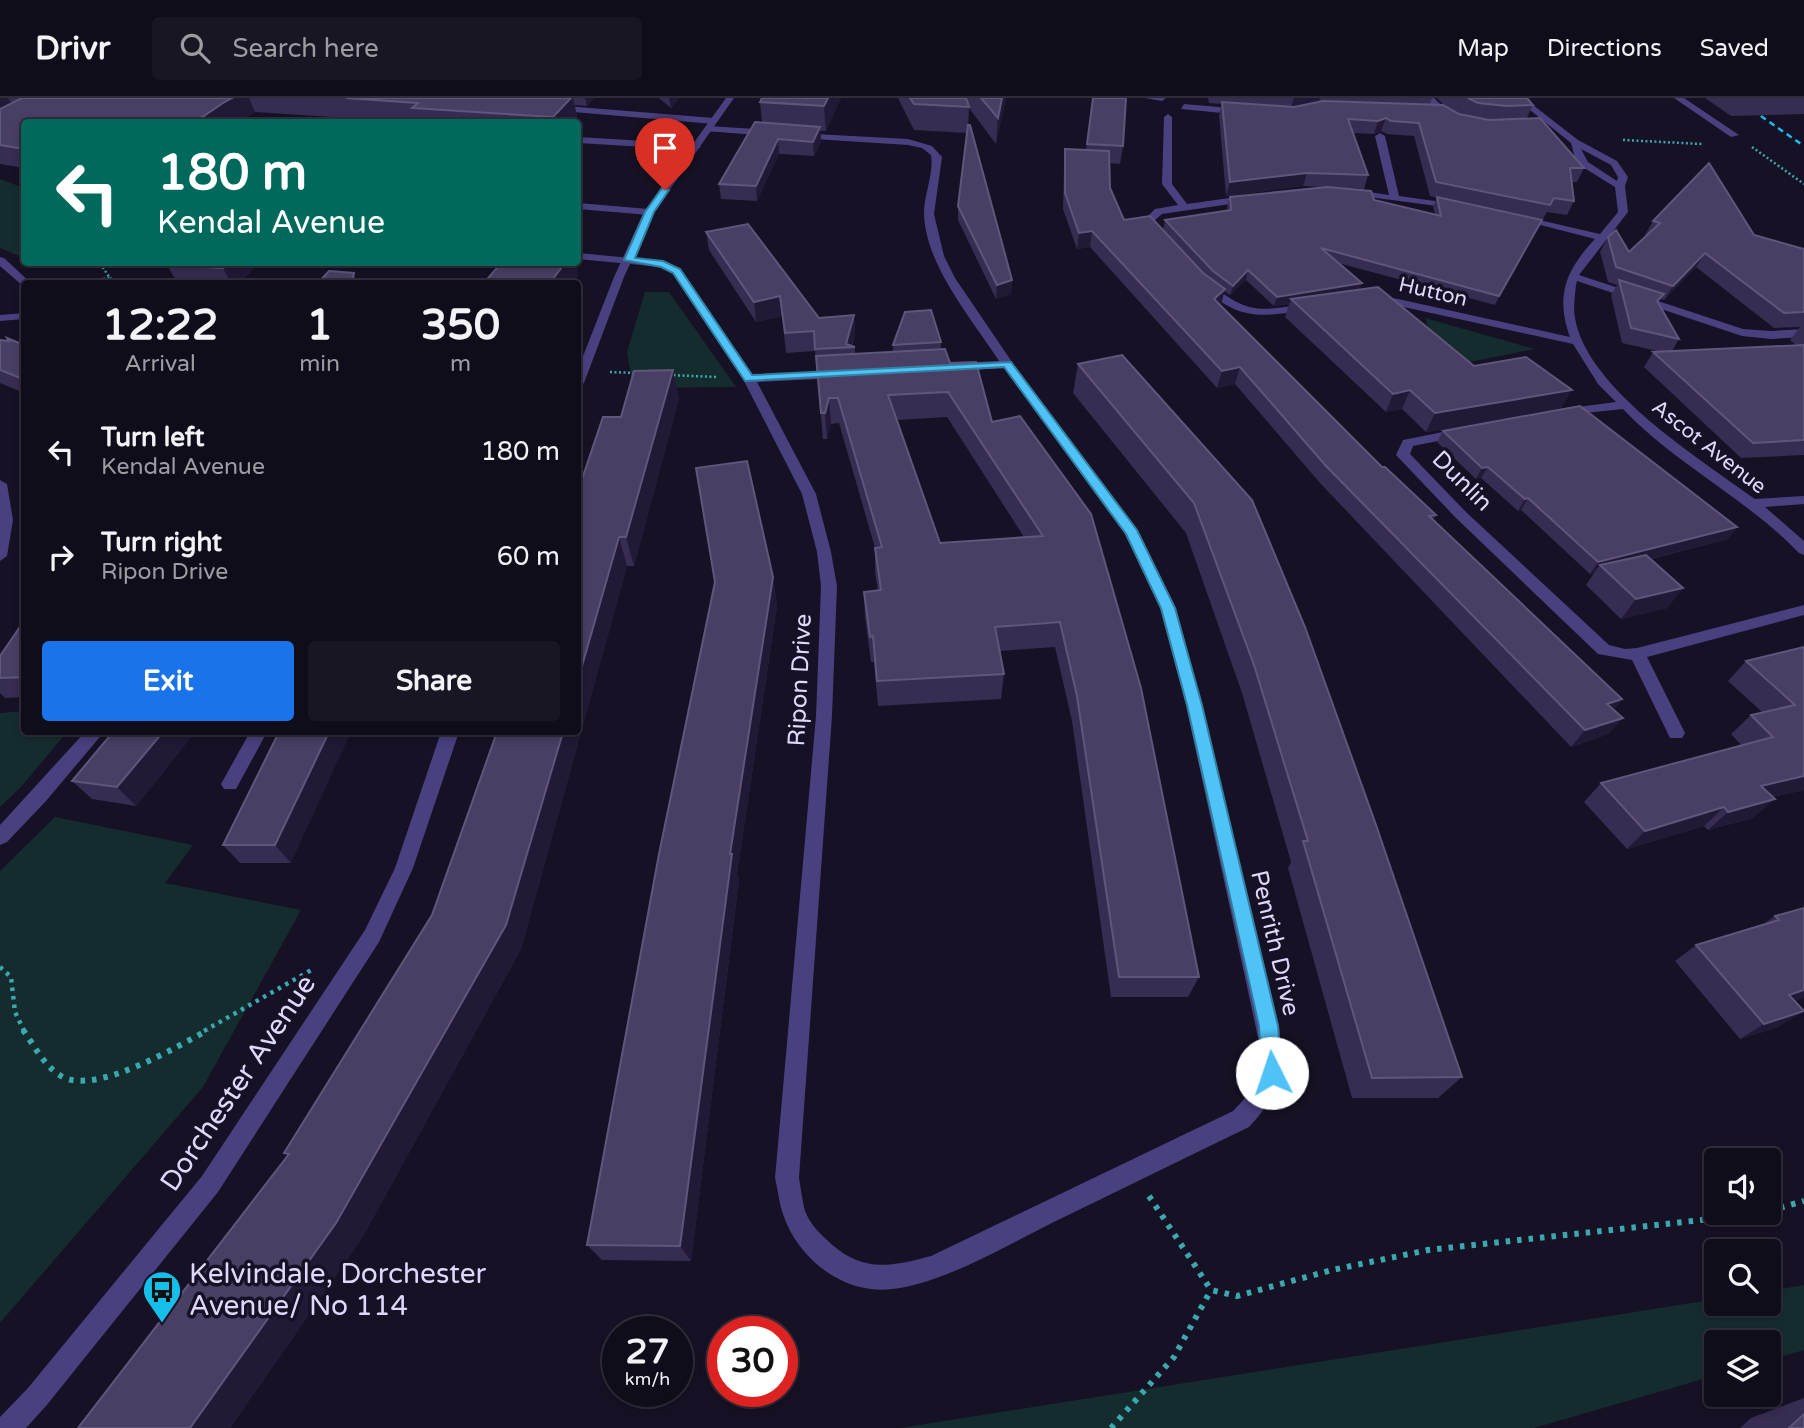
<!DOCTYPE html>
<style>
:root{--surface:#100d1b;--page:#191624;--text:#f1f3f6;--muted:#9c9ca3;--line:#302d3a;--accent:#1a73e8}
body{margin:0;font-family:"Varela Round",sans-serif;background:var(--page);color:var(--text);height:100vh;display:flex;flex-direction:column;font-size:26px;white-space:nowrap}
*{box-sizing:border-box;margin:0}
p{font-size:23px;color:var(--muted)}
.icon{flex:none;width:38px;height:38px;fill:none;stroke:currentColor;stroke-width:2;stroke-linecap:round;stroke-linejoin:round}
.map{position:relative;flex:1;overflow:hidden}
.drawer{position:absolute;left:21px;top:182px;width:560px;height:455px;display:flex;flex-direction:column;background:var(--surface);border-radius:7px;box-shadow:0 4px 10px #0003,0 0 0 2px var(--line)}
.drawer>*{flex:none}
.top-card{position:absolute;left:21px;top:21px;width:560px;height:147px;border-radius:7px;box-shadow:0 4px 10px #0003,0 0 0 2px var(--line);background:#00695c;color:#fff;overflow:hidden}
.tools{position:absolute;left:1704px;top:1050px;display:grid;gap:14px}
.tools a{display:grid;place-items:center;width:77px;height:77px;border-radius:7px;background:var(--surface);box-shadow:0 4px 10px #0003,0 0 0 2px var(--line);font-size:35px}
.speed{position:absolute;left:602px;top:1218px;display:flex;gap:14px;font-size:35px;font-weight:700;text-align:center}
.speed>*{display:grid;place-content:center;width:91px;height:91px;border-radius:50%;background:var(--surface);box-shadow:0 4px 10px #0003,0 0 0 2px var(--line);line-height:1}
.speed small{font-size:18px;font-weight:400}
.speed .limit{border:10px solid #d22;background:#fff;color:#111}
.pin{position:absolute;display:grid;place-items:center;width:60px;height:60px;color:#fff;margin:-72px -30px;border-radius:50% 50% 50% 0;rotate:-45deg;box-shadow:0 0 7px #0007}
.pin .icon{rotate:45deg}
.me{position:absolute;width:77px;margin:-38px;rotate:356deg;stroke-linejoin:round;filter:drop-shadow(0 0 5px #0008)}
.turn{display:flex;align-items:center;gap:24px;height:147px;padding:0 21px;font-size:32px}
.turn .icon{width:91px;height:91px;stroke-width:2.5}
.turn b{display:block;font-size:49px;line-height:60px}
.eta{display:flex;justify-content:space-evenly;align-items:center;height:119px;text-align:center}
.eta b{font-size:42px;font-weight:700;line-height:49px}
.action{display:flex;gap:14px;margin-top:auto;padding:14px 21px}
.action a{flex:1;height:80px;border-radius:7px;background:var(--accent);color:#fff;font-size:28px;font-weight:700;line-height:80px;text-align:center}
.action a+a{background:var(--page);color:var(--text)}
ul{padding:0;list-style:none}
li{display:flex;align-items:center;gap:21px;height:105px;padding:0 21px}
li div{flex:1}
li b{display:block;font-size:26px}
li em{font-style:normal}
header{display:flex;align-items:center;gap:42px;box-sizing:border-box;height:98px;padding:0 35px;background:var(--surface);border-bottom:2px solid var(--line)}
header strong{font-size:33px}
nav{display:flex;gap:38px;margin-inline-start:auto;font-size:24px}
.search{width:490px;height:63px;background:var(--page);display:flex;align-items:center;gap:18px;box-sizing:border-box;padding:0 24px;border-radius:7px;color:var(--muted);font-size:26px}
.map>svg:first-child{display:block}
</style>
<header>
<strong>Drivr</strong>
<div class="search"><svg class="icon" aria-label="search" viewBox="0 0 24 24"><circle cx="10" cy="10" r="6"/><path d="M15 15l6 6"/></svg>Search here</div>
<nav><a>Map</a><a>Directions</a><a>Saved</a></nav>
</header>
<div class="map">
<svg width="1804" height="1330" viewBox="0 0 1804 1330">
<rect width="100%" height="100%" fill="#161124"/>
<g fill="#152c2e">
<path d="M0 81 24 90V160L0 150Z"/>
<path d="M645 194H669L736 289 633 290 627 254Z"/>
<path d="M1425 220 1535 251 1455 267 1435 248Z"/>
<path d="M24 613V634H67L21 689 0 709V615Z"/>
<path d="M55 719 193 747 165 785 301 812 203 989 0 1225V773Z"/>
<path d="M1804 1187V1252L1769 1262V1244H1717V1277L1534 1330H900L1717 1201V1206H1769V1193Z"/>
</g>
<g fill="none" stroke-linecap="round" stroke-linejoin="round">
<g stroke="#3aa8ad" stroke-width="2.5" stroke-dasharray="2 2.5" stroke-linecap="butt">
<path d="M1623 42 1702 46"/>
<path d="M1752 49 1804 86"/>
<path d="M150 164 171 169 176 164"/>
<path d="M110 180 117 186"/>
<path d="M63 186 110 180 99 164"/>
<path d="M610 274 636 275"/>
<path d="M669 277 716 279"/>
</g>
<g stroke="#3aa8ad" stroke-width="4.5" stroke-dasharray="3.5 5" stroke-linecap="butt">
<path d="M0 869 11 879 15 914 24 933"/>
<path d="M204 933 313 871"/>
</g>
<g stroke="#3aa8ad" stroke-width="6" stroke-dasharray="4.5 7" stroke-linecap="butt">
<path d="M23 932C34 947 44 968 61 978 95 998 176 949 208 932"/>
<path d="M1149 1098 1211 1192 1237 1198 1332 1172 1428 1152 1765 1115"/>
<path d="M1769 1113 1804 1103"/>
<path d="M1111 1330 1174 1259 1211 1192"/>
</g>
<g fill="#49407f" fill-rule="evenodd">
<path d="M1674 0H1684L1739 37 1731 39Z"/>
<path d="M282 20 307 24H279Z"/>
<path d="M578 39 696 46 701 49 696 52 578 45Z"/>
<path d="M250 634H267L236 691H224L221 686Z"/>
</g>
<g fill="#49407f" fill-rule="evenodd">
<path d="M1145 0H1166L1162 3Z"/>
<path d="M1425 0H1434L1455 20V24C1442 24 1432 10 1425 0Z"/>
<path d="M1515 0H1524L1578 42 1617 63 1628 79 1625 88 1628 114 1579 177 1743 231 1771 233 1804 231V239L1771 241 1742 238 1577 183 1576 187C1575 197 1573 210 1575 220 1587 291 1700 361 1755 401L1804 398V406L1765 409 1804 443V457L1799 455C1746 400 1675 366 1623 311L1557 318 1556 315 1562 311 1616 304 1598 286 1573 246 1367 201 1373 198 1398 201 1570 239C1555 197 1566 172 1595 141L1513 120 1518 117 1600 136 1618 114 1615 89 1581 68 1575 60 1571 45ZM1581 51 1611 67 1618 79 1617 83 1588 64Z"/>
<path d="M1184 6 1243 11 1247 14 1243 17 1181 11Z"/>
<path d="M553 7 714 20 718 23 714 26 550 12Z"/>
<path d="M1168 16 1172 19V86L1187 106 1251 97 1256 100 1251 103 1162 116 1154 123 1165 138 1160 141 1146 130 1144 122 1155 111 1178 107 1162 86 1164 19Z"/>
<path d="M708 28 771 32 776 35 771 38 705 33 704 31Z"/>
<path d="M796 35 908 41 932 48 942 59 934 116 944 158 955 180 1012 264 1137 432 1176 510 1202 607 1279 928C1283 973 1281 995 1249 1029 1185 1060 1122 1091 1058 1122 1010 1145 925 1198 871 1191 832 1187 795 1154 783 1116 779 1105 778 1092 775 1080L816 618 821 488 817 454 802 396 743 281 673 175 661 169 578 161V155L663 163 681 171 753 277 839 272 845 276 839 280 757 284 816 396 831 454 837 488 832 618 799 1080C801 1091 802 1102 805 1113 809 1124 819 1135 828 1143 862 1175 890 1169 931 1158L1233 1013C1257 989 1261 978 1259 944L1186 607 1160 510 1125 436 1004 270 955 273 949 269 955 265 999 263C972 221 925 167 924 115 924 96 934 76 931 57L922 50 908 47 799 40 794 37Z"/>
<path d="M1380 35 1385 38 1399 98 1456 106 1461 109 1460 111 1346 96 1344 94 1349 91 1389 97 1375 38Z"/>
<path d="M578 105 649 111 654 114 649 117 578 111Z"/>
<path d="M0 159 4 160 32 186H24L23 188 0 168Z"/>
<path d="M1202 184H1210C1247 219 1264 212 1311 205L1317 208 1311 211C1263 219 1239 224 1202 188Z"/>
<path d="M24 215V221L0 223V217Z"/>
<path d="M1463 330 1468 331V337L1413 348 1410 356 1466 414 1609 547 1625 551 1637 550 1804 507V517L1647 559 1685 635 1682 640H1670L1632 562 1598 556 1456 420 1396 357 1403 342Z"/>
<path d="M0 382 7 386 13 422 7 458 0 463Z"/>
<path d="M85 634H104L46 703 7 744 0 747V727Z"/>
</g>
<g fill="#49407f" fill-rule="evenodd">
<path d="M726 0H734L654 114 624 179 584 285 578 289V271L614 179 644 114Z"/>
<path d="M441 634H459L413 770 379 844 218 1094 46 1308 26 1330H0V1319L28 1290 202 1078 365 832 395 770Z"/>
</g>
<path stroke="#15bfea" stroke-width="2.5" stroke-dasharray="6 4.5" stroke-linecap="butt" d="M1735 0 1804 48"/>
</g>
<g fill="#372c51" fill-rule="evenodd">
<path d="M0 0H594L587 8 575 7 577 19 572 24H408L255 14 235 24H24V70L0 66Z"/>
<path d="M659 0H679L671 10Z"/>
<path d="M841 0 826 33H820L821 44 814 58 779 56 757 103 721 101 719 86 762 25 760 4Z"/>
<path d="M898 0H1006L996 46 969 10 968 34 1012 182 1011 196 996 201 958 122V108L967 35 914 32Z"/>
<path d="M1093 0 1123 48 1120 66 1109 65 1110 90 1124 122 1205 177 1163 132 1165 122 1228 113 1227 108 1230 99 1374 102 1435 116 1433 109 1437 99 1537 131 1495 207 1338 165 1362 185 1359 192 1474 268 1561 311 1426 334 1402 311 1386 314 1285 219 1289 206 1274 208 1246 182 1230 197 1224 193 1221 207 1382 369 1436 417 1433 422 1622 601 1614 611 1623 620 1608 636 1571 649 1320 385 1235 286 1217 290 1090 149 1077 151 1063 111 1064 66 1065 51 1086 52Z"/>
<path d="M1208 0H1432L1430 6 1445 8 1437 0H1527L1533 7 1527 20 1584 70 1577 84H1572L1574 103 1567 117 1547 114 1543 121 1430 98 1414 38 1387 36 1381 33 1374 36 1353 35 1368 77 1364 91 1303 88 1226 98 1219 17 1222 6 1209 5Z"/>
<path d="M1705 0H1804V16L1731 18Z"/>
<path d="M1653 123 1754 137 1804 151V357L1741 360 1644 269 1653 254 1657 253 1622 245 1611 197 1617 187 1608 184 1600 154 1608 139 1629 154 1646 138 1645 137ZM1696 169 1774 230 1800 229 1790 242 1796 247 1672 253 1679 241 1658 205 1661 201 1664 202Z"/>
<path d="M706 134 819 220 854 217 855 237 852 248 855 249V256L893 254V247L941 244V251L950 265 992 324 1020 318 1199 879 1188 899H1111L1072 623 1055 549 1000 553 1004 576 1001 601 878 608 874 564H871L865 519 864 494 878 493 875 475V450L839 325 831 326 827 341H823L815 253 786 255 782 218 756 224 709 152ZM947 319 1024 439 940 445 897 322Z"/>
<path d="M260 164 238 186H178L167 167Z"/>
<path d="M0 242 24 247V295L0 285Z"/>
<path d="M1078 266 1252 402 1462 979 1438 1000H1352L1288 770 1291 764 1242 595 1186 435 1073 295Z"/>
<path d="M679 300 634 468H627L521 851 362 1140 230 1330H78L288 1057 284 1055 432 817 621 319Z"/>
<path d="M1443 333 1737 429 1728 441 1651 461 1683 490 1667 510 1621 521 1586 487 1594 475 1590 476 1521 412 1518 413 1481 380 1476 381 1437 344Z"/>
<path d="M773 479 777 508 737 776 739 782 691 1163 602 1162 587 1147Z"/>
<path d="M24 523V599L5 600 0 595V558Z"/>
<path d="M1804 549V692L1772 699 1753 720 1708 732 1704 728 1627 751 1584 704 1601 685 1742 648 1731 636 1751 617 1762 614 1728 583 1746 563Z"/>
<path d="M113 634H195L136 708 92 701 72 683Z"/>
<path d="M279 634 291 765H240L223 747Z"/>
<path d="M1804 810 1794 903 1804 913 1778 929 1740 941 1675 863 1696 847 1762 827 1775 818Z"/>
<path d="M1804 1300V1330H1740L1751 1320Z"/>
</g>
<g fill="#221937">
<path d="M0 0H8L14 10 0 17Z"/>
<path d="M232 0H249L255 14 235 24H195L223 5Z"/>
<path d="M571 0H573L577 19 572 24H554L553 19Z"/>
<path d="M585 0H594L587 8Z"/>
<path d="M669 0H679L671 10Z"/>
<path d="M828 0H841L826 33 824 8Z"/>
<path d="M1002 0H1006L996 46 998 20Z"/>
<path d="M1294 0H1320L1319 4 1291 10Z"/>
<path d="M1386 20 1381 33 1374 36 1378 23Z"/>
<path d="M820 29 821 44 814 58 813 44Z"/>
<path d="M778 41 779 56 757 103 756 88Z"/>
<path d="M1307 75 1303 88 1226 98 1230 84Z"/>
<path d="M1542 122 1537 131 1495 207 1499 198Z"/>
<path d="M1092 133 1090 149 1077 151 1079 135Z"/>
<path d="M1705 155 1696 169 1664 202 1673 188Z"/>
<path d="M230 164H260L238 186H231L223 170Z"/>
<path d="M560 164H576L579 177 573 186H549Z"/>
<path d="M1248 172 1246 182 1230 197 1233 188Z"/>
<path d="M1012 182 1011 196 996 201 997 187Z"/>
<path d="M1362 185 1358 195 1291 201 1289 206 1274 208 1277 199Z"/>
<path d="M1225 191 1221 207 1214 201Z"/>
<path d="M780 198 782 218 756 224 754 204Z"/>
<path d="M854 217 855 237 851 249 846 246Z"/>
<path d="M1240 269 1235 286 1217 290 1222 273Z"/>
<path d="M673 272 679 300 634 468 626 439Z"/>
<path d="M1410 292 1402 311 1386 314 1393 296Z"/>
<path d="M1572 292 1561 311 1426 334 1435 315Z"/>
<path d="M829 300 831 326 827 341 825 315Z"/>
<path d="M1488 369 1481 380 1476 381 1482 370Z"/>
<path d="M1528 400 1521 412 1518 413 1525 401Z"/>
<path d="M1737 429 1728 441 1605 472 1600 467 1594 475 1590 476 1598 464Z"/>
<path d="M619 439 627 468 521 851 362 1140 230 1330H190L563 634H578V582Z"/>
<path d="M773 479 777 508 737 776 739 782 691 1163 680 1148 730 756Z"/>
<path d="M1683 490 1667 510 1621 521 1636 501Z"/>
<path d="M1622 601 1608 618 1607 606Z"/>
<path d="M1623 620 1608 636 1571 649 1585 632Z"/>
<path d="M163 634H195L136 708 117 689Z"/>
<path d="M329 634H351L291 765 275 747Z"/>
<path d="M1804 678V692L1740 706 1761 688Z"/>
<path d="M1775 701 1753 720 1708 732 1728 714Z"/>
<path d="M1724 709 1704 728 1627 751 1645 733Z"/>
<path d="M1804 892V900L1764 913 1789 897Z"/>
<path d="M1804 913 1778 929 1740 941 1764 926Z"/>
</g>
<g fill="#493e63" stroke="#60567b" stroke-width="2" fill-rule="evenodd">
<path d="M22 0H232L223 5 195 24H24V51L0 47V11Z"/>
<path d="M346 0H571L553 19 412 10 418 5Z"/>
<path d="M762 0H828L824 8 760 4Z"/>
<path d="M910 0H966L969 9 914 6Z"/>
<path d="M981 0H1002L998 20Z"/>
<path d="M1093 0H1126L1123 48 1087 46Z"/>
<path d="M1468 0H1527L1533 7 1507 8 1478 5Z"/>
<path d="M1323 3 1443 7 1459 16 1489 22 1540 20 1584 70H1570L1574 103 1554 100 1550 107 1436 84 1419 25 1391 23 1386 20 1378 23 1348 21 1368 77 1307 75 1230 84 1222 4 1294 9Z"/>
<path d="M755 24 820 29 813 44 778 41 756 88 719 86Z"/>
<path d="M968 27H970L1012 182 997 187 958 108Z"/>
<path d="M1065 51 1109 53 1110 90 1124 122 1150 118 1203 175 1225 191 1214 201 1382 369H1385L1436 417 1429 418 1622 601 1607 606 1623 620 1585 632 1326 368 1240 269 1222 273 1092 133 1079 135 1065 95Z"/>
<path d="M1709 65 1754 137 1804 151V214L1784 215 1705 155 1673 188 1616 169 1608 139 1616 132 1629 154 1660 125 1653 123Z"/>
<path d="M1327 89 1371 93 1374 102 1441 118 1437 99 1542 122 1499 198 1321 150 1362 185 1277 199 1248 172 1233 188 1213 173 1165 122 1231 112 1230 99Z"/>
<path d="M748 126 819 220 854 217 846 246 855 249 815 251 814 233 785 235 780 198 754 204 706 134Z"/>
<path d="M170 164H230L223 170 167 167Z"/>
<path d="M502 164H560L557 168 562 169 549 186H483Z"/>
<path d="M329 173 354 175 353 181 382 183 380 186H317Z"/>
<path d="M1619 182 1664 196 1657 203 1679 241 1631 230Z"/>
<path d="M1378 189 1474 268 1526 259 1572 292 1435 315 1410 292 1393 296 1291 201Z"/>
<path d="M931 212 941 244 893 247 905 214Z"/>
<path d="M7 240 24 247V280L23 281 0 272V242L9 243Z"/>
<path d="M1804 247V342L1753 345 1653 254Z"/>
<path d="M945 251 950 265 976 264 992 324 1020 318 1091 416 1141 590 1199 879H1119L1077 598 1060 524 995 529 1004 576 877 583 873 538 870 539 864 494 881 492 875 450 882 449 838 300H829L825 315H821L816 258ZM948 294 1043 438 940 445 888 297Z"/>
<path d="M1122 257 1252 402 1305 529 1375 724 1462 979 1372 980 1303 743H1308L1254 567 1194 405 1078 266Z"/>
<path d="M673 272 626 439H619L578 582V393L603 319H621L634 273Z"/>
<path d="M1580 308 1737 429 1598 464 1528 400 1525 401 1488 369 1482 370 1443 333Z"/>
<path d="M747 363 773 479 730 756H732L680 1148 587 1147 659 756 715 484 696 370Z"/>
<path d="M1646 457 1683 490 1636 501 1600 467Z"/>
<path d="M24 523V579L0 580V558Z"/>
<path d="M1804 549V678L1761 688 1775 701 1728 714 1724 709 1645 733 1601 685 1773 639 1751 617 1795 607 1746 563Z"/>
<path d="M113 634H163L117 689 72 683Z"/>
<path d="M279 634H329L275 747H223Z"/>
<path d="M497 634H563L506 827 336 1125 190 1330H78L289 1056 284 1055 432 817Z"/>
<path d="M1804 810V892L1789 897 1804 913 1764 926 1696 847 1779 822 1775 818Z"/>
<path d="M1804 1316V1330H1789Z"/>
</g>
<path fill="#4fc3f7" stroke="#337fa1" stroke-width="2" d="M662 90 669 92 654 114 635 160 663 163 680 171 752 277 1011 264 1137 432 1175 510 1202 607 1278 928 1282 975 1279 982 1272 985 1265 982 1262 975 1259 928 1187 607 1161 510 1126 436 1004 269 745 283 673 175 661 169 624 162 645 114Z"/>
<defs>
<g id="bus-pin" transform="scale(2.0125)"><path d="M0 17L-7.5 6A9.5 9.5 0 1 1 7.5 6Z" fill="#15bfea" stroke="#161124"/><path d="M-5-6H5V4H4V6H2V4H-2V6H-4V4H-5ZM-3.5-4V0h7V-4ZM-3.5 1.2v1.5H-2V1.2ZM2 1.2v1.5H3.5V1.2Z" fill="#111"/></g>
</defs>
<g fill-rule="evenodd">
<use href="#bus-pin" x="162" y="1192"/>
</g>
<g text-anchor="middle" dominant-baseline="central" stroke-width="7" stroke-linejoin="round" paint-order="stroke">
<g font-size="21" fill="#dfd8fc" stroke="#161124">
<text transform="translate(1433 194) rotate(13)">Hutton</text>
<text transform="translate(1709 349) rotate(38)">Ascot Avenue</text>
</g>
<g font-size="24" fill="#dfd8fc" stroke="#161124">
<text transform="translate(1462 383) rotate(45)">Dunlin</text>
<text transform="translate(800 582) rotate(-87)">Ripon Drive</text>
<text transform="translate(1275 845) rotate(77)">Penrith Drive</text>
</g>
<g font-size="28" fill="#dfd8fc" stroke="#161124">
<text transform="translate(238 985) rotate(-56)">Dorchester Avenue</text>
</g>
<g font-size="28" fill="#dfd8fc" stroke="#161124" text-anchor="start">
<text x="189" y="1176">Kelvindale, Dorchester<tspan x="189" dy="32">Avenue/ No 114</tspan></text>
</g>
</g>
</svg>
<div class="tools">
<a><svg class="icon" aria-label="sound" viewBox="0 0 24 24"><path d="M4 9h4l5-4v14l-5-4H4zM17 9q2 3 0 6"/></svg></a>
<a><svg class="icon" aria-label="search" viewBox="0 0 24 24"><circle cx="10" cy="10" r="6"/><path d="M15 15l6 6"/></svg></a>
<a><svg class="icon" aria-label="layers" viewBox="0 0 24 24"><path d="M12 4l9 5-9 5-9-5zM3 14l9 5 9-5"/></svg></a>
</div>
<div class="speed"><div>27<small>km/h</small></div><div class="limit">30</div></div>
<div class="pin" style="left:665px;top:92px;background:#d93025"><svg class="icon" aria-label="arrive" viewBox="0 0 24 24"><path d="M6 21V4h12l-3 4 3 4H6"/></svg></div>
<svg class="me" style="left:1272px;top:975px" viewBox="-20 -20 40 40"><circle r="19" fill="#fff"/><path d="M0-13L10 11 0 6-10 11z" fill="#4fc3f7"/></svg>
<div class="top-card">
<div class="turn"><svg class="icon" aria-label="left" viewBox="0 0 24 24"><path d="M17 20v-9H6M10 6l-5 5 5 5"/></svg><div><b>180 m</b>Kendal Avenue</div></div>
</div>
<section class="drawer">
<div class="eta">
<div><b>12:22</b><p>Arrival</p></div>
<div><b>1</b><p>min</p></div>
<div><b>350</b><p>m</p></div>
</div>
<ul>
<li><svg class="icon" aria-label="left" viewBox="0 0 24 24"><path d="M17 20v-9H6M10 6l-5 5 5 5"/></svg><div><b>Turn left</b><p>Kendal Avenue</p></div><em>180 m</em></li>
<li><svg class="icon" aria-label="right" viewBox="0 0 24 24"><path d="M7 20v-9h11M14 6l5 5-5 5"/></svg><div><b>Turn right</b><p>Ripon Drive</p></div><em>60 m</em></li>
</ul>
<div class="action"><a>Exit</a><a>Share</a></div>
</section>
</div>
